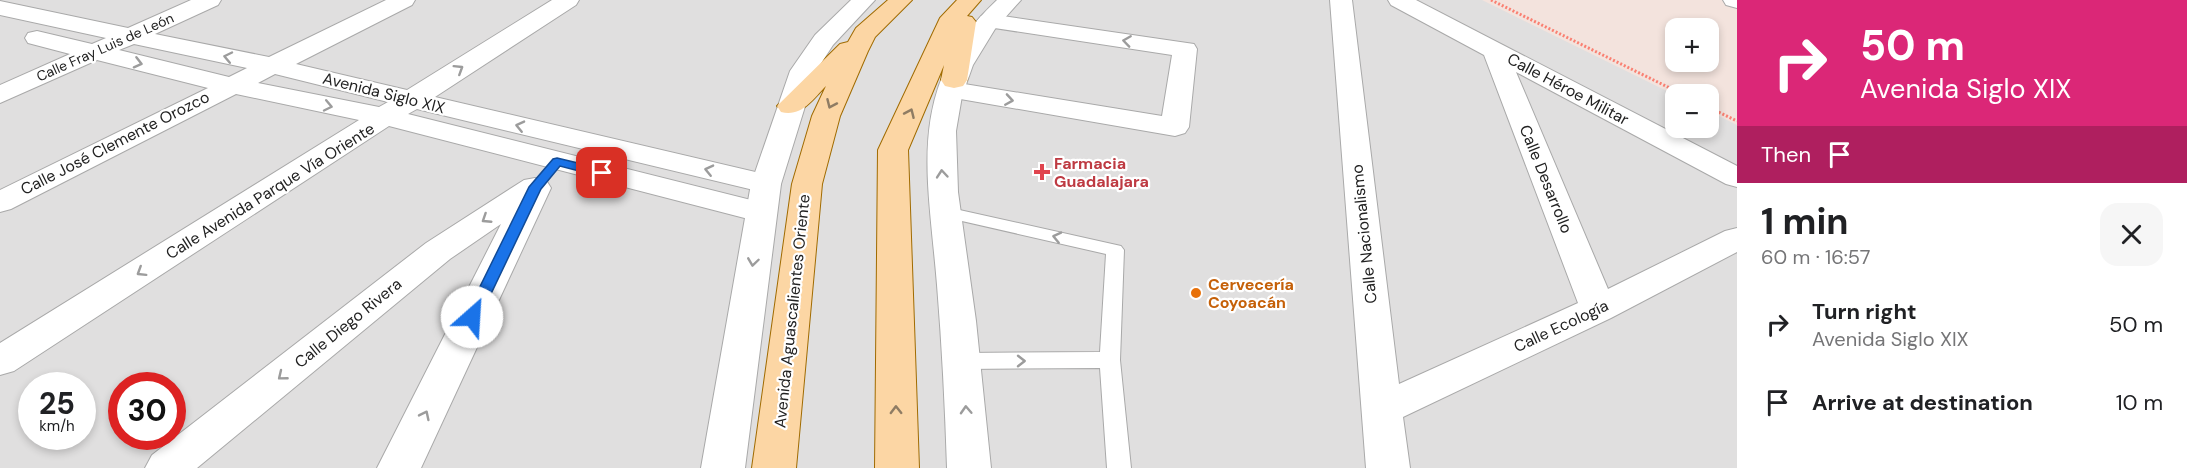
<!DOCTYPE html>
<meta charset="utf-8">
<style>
:root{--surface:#fff;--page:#f6f6f6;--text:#202124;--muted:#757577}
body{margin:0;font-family:"DM Sans",sans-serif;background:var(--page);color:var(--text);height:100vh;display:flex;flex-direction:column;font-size:22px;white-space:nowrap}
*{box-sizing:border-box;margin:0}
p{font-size:20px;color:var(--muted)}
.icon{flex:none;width:33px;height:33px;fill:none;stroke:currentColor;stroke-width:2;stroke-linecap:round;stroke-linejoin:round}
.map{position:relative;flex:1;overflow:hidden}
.panel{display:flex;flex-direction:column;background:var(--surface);width:450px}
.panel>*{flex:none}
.guide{background:#db2777;color:#fff;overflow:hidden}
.fabs{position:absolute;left:1665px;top:18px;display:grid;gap:12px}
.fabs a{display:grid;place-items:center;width:54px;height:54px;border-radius:12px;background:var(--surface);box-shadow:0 3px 9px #0003;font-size:30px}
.speed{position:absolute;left:18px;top:372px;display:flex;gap:12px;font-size:30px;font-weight:700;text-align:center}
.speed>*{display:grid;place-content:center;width:78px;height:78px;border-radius:50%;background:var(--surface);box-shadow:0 3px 9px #0003;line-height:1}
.speed small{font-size:15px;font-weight:400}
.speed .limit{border:9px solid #d22;background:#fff;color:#111}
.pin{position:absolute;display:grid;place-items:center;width:51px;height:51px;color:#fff;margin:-26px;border-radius:12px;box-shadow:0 3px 9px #0006}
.me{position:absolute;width:66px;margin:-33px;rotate:26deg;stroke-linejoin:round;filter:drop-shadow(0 0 4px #0008)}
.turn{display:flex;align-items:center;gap:21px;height:126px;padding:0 24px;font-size:27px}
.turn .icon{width:78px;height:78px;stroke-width:2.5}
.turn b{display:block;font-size:42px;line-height:51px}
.then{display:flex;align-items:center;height:57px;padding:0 24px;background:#0003;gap:12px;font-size:22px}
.round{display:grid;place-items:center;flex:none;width:63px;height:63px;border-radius:18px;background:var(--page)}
.headline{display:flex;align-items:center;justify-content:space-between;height:102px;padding:0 24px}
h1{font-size:36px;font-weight:700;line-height:45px}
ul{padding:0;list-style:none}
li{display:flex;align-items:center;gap:18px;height:78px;padding:0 24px}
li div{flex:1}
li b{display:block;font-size:22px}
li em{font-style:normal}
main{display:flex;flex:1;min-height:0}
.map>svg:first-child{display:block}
</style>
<main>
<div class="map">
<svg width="1737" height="468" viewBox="0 0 1737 468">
<rect width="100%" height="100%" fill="#f2efe9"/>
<path fill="#e0dfdf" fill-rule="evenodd" d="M0 0H1737V468H0ZM1676 28H1708V62H1676ZM1676 94H1708V128H1676ZM32 386H82V436H32ZM122 386H172V436H122Z"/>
<path fill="#f3e3dd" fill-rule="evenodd" d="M1482 0H1737V125L1709 111 1708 94 1675 95ZM1676 28H1708V62H1676Z"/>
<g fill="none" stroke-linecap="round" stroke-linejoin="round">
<g stroke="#a9a9a9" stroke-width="2">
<path id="service" d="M946 207 1121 246 1124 250 1120 360 1131 468H1107L1100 368 963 369 956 366 952 361 956 356 963 353 1100 352 1106 254 940 216 937 212 940 208Z"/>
</g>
<g stroke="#a9a9a9" stroke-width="2">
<g id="minor">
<path d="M191 0H221L218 5 155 34 269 57 386 0H415L412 5 296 64 407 90 552 0H579L576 5 435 97 777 177 781 184 777 191 766 193 417 109 408 114 771 205 776 212 771 219 760 222 389 126 14 371 0 375V343L359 120 236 94 11 209 0 212V190L208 88 97 60 0 103V85L70 54 28 43 25 38 28 33 37 31 92 44 106 38 0 15V1L128 28ZM134 44 247 68 229 77 119 50ZM275 74 388 102 379 107 258 83Z"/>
<path d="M1330 0H1352L1399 384 1578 303 1484 55 1391 5 1388 0H1416L1737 166V187L1726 184 1516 72 1608 289 1725 231 1737 228V252L1611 318 1403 417 1410 468H1366Z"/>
<path d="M1723 0H1737V8L1726 5Z"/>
<path d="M989 14 1194 44 1197 49 1189 127 1185 133 1175 136 943 96 939 90 943 84 952 82 1162 116 1172 55 981 26 977 21 981 16Z"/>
<path d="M535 178 546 180 551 188 421 468H377L501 224 450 259 197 468H145L152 455 426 243 524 180Z"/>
</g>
</g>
<g stroke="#a9a9a9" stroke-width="2">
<g id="tertiary">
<path d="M851 0H875L833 45 816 71 781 184 745 468H701L751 184 790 71 815 35Z"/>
<path d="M997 0H1021L995 29 973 65 962 96 956 131 958 192 976 321 991 468H947C945 407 942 346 937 285 928 174 904 87 997 0Z"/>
</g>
</g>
<g stroke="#a06b00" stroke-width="2">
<g id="primary">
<path d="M888 0H912L875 37 868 51 840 116 822 184 796 468H752L792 184 812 116 826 86C812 100 802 117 781 112L777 106 840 44 848 42 856 28Z"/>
<path d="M957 0H981L967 16 972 17 976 22 967 80 963 86 954 88 945 86 941 80 944 65 908 150 919 468H875L878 150 940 18Z"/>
</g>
</g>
<g stroke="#fa8072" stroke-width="3" stroke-dasharray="2 2" stroke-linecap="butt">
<path d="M1491 0 1682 94"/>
<path d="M1708 107 1737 121"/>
</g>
<use href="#service" fill="#fff" fill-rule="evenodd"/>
<use href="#minor" fill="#fff" fill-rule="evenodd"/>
<use href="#tertiary" fill="#fff" fill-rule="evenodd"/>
<use href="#primary" fill="#fcd6a4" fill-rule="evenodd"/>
</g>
<defs><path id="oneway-chevron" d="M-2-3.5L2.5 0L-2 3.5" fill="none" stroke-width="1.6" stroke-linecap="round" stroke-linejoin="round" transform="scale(1.5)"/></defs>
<g stroke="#9c9c9c">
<use href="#oneway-chevron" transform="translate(1127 41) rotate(-172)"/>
<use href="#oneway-chevron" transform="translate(228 57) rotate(-168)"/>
<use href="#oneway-chevron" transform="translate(138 63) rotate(14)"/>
<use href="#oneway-chevron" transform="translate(459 69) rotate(-32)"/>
<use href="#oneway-chevron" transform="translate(1009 100) rotate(9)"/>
<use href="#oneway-chevron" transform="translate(328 106) rotate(12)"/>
<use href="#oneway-chevron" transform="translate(520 126) rotate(-167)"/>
<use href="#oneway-chevron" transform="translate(709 170) rotate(-167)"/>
<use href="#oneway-chevron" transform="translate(942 174) rotate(-95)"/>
<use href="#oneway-chevron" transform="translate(486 219) rotate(147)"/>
<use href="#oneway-chevron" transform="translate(1057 237) rotate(-167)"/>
<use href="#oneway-chevron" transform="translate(753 262) rotate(98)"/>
<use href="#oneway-chevron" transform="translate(141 272) rotate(148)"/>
<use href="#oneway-chevron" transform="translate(1021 361)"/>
<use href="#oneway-chevron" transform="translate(282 376) rotate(141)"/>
<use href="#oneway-chevron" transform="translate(966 410) rotate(-93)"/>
<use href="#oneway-chevron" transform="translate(425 415) rotate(-64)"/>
</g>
<g stroke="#8f7c63">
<use href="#oneway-chevron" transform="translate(831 104) rotate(114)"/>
<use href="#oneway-chevron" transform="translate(910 113) rotate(-66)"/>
<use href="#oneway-chevron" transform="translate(896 410) rotate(-91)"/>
</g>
<path fill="#1a73e8" stroke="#114b97" stroke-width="1.5" d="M557 158 607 170 609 173 602 177 560 166 541 189 478 321H467L465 317 529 187 553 159Z"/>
<path fill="#e0444e" stroke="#fff" stroke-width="2" d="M1039 163h6v6h6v6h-6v6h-6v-6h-6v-6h6z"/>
<circle fill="#e8710a" stroke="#fff" stroke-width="2" cx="1196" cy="293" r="6"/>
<g text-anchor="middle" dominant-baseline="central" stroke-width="4.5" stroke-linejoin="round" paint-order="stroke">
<g font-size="14" fill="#222" stroke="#fff">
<text transform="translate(105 47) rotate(-24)">Calle Fray Luis de León</text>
</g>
<g font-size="16" fill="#222" stroke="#fff">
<text transform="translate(1568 89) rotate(28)">Calle Héroe Militar</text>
<text transform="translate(384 93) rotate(14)">Avenida Siglo XIX</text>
<text transform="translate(115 143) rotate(-27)">Calle José Clemente Orozco</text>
<text transform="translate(1546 179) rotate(68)">Calle Desarrollo</text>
<text transform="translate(270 191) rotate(-32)">Calle Avenida Parque Vía Oriente</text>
<text transform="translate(1364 234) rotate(-96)">Calle Nacionalismo</text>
<text transform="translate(792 311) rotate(-84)">Avenida Aguascalientes Oriente</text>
<text transform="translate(348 323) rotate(-39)">Calle Diego Rivera</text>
<text transform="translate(1561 326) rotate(-25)">Calle Ecología</text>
</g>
<g font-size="16" font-weight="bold" fill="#be3a42" stroke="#fff" text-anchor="start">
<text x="1054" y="163">Farmacia<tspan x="1054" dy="18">Guadalajara</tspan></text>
</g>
<g font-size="16" font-weight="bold" fill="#c56008" stroke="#fff" text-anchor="start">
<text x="1208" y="284">Cervecería<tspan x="1208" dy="18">Coyoacán</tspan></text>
</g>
</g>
</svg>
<div class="fabs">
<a>+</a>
<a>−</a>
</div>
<div class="speed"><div>25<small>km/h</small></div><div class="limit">30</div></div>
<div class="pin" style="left:602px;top:173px;background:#d93025"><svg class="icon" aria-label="arrive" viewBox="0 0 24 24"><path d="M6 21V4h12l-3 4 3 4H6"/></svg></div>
<svg class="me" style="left:472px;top:317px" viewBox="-20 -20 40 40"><circle r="19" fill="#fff"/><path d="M0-13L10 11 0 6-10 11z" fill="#1a73e8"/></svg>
</div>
<section class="panel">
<div class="guide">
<div class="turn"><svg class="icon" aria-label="right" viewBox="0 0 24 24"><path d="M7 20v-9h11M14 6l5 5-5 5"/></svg><div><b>50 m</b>Avenida Siglo XIX</div></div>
<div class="then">Then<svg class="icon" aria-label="arrive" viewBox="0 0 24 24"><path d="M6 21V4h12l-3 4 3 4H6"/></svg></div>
</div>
<div class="headline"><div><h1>1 min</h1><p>60 m · 16:57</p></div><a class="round"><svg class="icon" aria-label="close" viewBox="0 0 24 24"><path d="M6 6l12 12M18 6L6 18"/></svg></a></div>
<ul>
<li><svg class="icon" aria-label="right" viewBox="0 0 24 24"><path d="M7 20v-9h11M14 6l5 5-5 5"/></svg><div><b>Turn right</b><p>Avenida Siglo XIX</p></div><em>50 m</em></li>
<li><svg class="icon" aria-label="arrive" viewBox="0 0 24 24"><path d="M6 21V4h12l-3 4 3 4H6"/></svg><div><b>Arrive at destination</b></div><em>10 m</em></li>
</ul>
</section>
</main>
